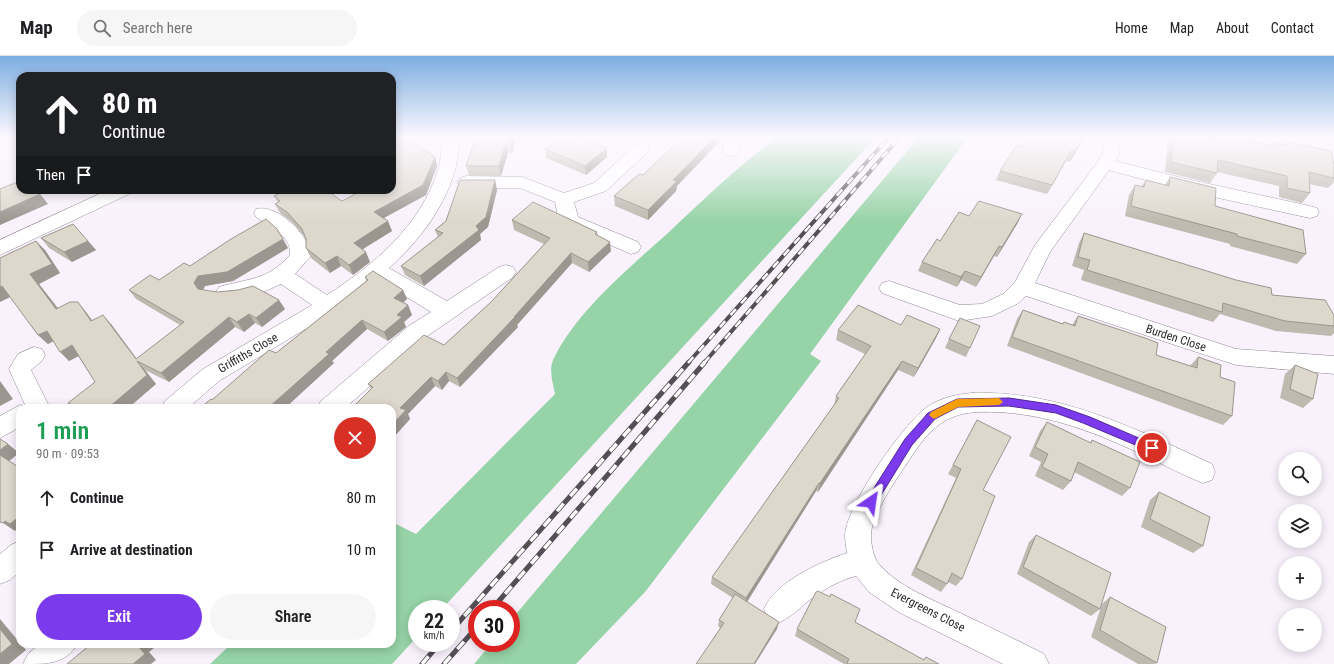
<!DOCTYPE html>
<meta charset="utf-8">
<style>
:root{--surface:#fff;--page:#f6f6f6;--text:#202124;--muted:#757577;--line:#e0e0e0;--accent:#7c3aed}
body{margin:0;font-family:"Roboto Condensed",sans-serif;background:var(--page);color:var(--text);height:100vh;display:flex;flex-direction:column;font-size:15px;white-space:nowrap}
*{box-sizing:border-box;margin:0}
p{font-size:13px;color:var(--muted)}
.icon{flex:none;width:22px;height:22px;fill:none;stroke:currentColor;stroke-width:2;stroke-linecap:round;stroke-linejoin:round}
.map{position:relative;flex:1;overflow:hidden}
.sheet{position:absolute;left:16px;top:348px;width:380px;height:244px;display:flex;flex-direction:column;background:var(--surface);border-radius:12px;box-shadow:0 2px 10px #0003}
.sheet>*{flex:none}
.hud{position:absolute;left:16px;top:16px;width:380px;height:122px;border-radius:12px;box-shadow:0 2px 10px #0003;background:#202124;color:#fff;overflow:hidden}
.tools{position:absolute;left:1278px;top:396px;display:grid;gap:8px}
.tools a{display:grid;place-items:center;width:44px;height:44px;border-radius:50%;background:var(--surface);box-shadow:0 2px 10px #0003;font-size:20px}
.speed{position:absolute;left:408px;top:544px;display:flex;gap:8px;font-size:20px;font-weight:700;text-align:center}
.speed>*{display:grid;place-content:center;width:52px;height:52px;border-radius:50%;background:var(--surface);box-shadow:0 2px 10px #0003;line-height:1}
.speed small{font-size:10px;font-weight:400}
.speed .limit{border:6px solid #d22;background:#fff;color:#111}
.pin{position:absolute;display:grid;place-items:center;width:34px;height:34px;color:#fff;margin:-17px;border:2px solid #fff;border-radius:50%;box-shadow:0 1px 4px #0007}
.me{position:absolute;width:44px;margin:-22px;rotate:32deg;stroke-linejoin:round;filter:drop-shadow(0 0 3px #0008)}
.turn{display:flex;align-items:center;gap:14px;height:84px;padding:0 20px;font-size:18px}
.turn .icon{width:52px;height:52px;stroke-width:2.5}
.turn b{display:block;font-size:28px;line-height:34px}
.then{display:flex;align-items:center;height:38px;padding:0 20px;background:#0003;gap:8px;font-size:15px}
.round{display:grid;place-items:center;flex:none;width:42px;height:42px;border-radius:21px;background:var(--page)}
.overview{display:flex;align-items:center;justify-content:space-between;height:68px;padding:0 20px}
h1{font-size:24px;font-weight:600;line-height:30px;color:#1e9e55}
.action{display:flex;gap:8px;margin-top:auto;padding:8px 20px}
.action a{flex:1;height:46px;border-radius:24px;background:var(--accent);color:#fff;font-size:16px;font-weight:600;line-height:46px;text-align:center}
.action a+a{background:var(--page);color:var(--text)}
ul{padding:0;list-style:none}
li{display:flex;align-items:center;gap:12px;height:52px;padding:0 20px}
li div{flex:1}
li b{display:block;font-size:15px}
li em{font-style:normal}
header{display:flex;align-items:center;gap:24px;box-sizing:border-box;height:56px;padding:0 20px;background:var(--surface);border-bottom:1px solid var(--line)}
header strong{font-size:19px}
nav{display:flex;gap:22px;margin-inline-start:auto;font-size:14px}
.search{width:280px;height:36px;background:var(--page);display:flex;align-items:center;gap:10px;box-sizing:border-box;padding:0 14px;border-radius:22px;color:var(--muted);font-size:15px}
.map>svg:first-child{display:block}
</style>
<header>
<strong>Map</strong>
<div class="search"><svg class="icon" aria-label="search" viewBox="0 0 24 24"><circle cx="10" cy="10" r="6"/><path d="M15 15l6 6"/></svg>Search here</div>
<nav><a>Home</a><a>Map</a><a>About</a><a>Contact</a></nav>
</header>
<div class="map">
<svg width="1334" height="608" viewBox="0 0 1334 608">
<rect width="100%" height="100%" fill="#f9f2fd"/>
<g fill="#96d3a6">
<path d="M778 81H876L442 553H417V581L392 608H210L231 588H392V466L416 478 555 338C553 327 548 313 554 302 578 254 628 213 668 177 703 144 738 110 778 81Z"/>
<path d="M919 81H968L810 298 821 305 645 536 576 608H474L492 587H511V564Z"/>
</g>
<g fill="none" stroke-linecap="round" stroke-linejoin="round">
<g stroke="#8f8993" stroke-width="1">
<g id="minor">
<path d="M443 81H459C458 92 458 104 455 114 444 153 418 186 389 212L447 245 499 211 506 209 513 211 516 216 513 221 426 281 345 352H317L321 345 410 269 431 256 377 223 322 263 219 325 188 352H161L165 345 203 313 312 249 281 228C264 236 238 247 219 241L216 236 219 231C249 222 267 225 290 199 292 180 270 171 256 161L254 157 256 153C276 147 312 180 310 201L295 218 327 239C374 209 421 169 438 114 441 104 441 92 443 81Z"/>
<path d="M725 81H741L739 95 737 99 731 100 725 99 723 95Z"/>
<path d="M1101 81H1117L1120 95 1115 105 1182 122 1310 150 1317 152 1319 156 1317 160 1310 162 1182 134 1109 114 1050 196 1035 227 1236 293 1334 300V318L1236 309 1026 240 1017 248 992 260 959 265 882 237 879 232 882 227 889 225 960 249 982 248 1003 238 1015 226 1035 189 1097 107 1104 95Z"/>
<path d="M642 87 648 88 650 92 648 96 606 135 574 146 578 161 638 186 641 191 638 196 631 198 564 169 558 161 555 146 520 132H466L460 130 457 126 460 122 466 120 522 121 564 137 594 127 636 88Z"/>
<path d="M108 134H132L129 138 0 199V184Z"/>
<path d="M34 291 42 293 45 299 42 305 31 314 50 352H20V371L0 382V360L20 349 26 351 9 313 18 298Z"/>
<path d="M973 337C1059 334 1136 373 1212 408L1215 416 1212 424 1203 427C1182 419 1163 408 1143 399 1091 374 1037 354 979 356 941 357 925 379 906 409 895 425 871 460 871 479 871 488 873 500 878 507 897 530 929 542 956 555 985 569 1015 583 1044 598L1049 608H1003L900 557 869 536 856 520C837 525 821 535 806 547 797 555 789 562 778 567L768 563 764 553C775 526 820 506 847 497 846 491 845 484 845 479 846 450 903 368 927 351 940 342 957 338 973 337Z"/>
<path d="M20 485V515L10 524 0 528V498L11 489Z"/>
<path d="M40 588H77C66 608 48 608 23 608L28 598Z"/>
</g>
</g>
<use href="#minor" fill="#fff" fill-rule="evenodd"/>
<g stroke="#534f54" stroke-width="4">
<g id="rail-far1">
<path d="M688 307 889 81"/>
<path d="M704 307 900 81"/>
</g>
</g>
<g stroke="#534f54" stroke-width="5">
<g id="rail">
<path d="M492 553 705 306"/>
<path d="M451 575 689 306"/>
<path d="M422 608 440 587"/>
<path d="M444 608 477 571"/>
</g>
</g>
<use href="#rail-far1" stroke="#fff" stroke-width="2.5" stroke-dasharray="8" stroke-linecap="butt"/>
<use href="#rail" stroke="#fff" stroke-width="3.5" stroke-dasharray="10" stroke-linecap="butt"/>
</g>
<g fill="#bfb9af">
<path d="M476 81H516L512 97H508L501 120H469L466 110Z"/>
<path d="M1084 81 1070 106 1066 105 1047 138 996 124 1000 115 1021 91Z"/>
<path d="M1170 81H1203L1212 83 1214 81H1233L1273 89 1275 87 1283 88 1285 85 1334 110V126L1328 132 1309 128 1310 137 1302 147 1279 141V130L1217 116V117L1210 127 1165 116 1168 84Z"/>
<path d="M397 82 415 90 435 101 437 110 426 139 384 162 392 175 363 193 370 206 353 219 341 210 330 217 311 202 306 192V183L305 181 292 166 280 157 275 148 278 146 274 140 342 145 392 134Z"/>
<path d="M545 93 607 101 586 119 546 102Z"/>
<path d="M643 119 677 130 676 135 648 164 615 150 614 140Z"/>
<path d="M1170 121 1215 150 1306 198 1297 208 1230 190V188L1125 160 1129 139 1135 129 1141 131 1146 124 1165 129Z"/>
<path d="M495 124 497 134 488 171 480 178 481 184 424 230 405 219 401 210 438 181 435 174Z"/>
<path d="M216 134H226L222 137Z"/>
<path d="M1022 158 1017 168 997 201 994 200 976 231 961 224 957 231 918 215 922 206 940 185 969 160Z"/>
<path d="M512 164 597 176 598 180 611 195 589 216 572 207 517 269 518 271 460 331 449 325 442 334 435 330 408 358 410 363 392 383V352L371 333 368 328 444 289 491 246 544 188 514 174Z"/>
<path d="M1084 177 1272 239 1334 259V277L1331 280 1276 275 1220 258 1213 266 1081 224 1084 214 1072 210 1079 187Z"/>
<path d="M41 182 88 185 96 194 72 206 49 192Z"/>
<path d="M288 192 233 225 205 230 203 234 285 253 262 271 255 267 244 276 235 271 169 326 145 314 156 328 128 352H74L68 347 95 326 78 300 69 305 53 285 48 288 38 279 10 241 0 246 45 194 60 217 39 228 58 252 86 256 92 264 111 268 137 303 180 269 136 243 129 234 159 224 190 210Z"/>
<path d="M365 221 403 234 407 243 403 247 408 249 412 259 404 266 406 271 388 285 367 273 332 305 334 307 285 352H200L276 297 366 225Z"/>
<path d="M1023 254 1063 268 1064 266 1072 269 1078 260 1156 299 1190 310 1198 301 1220 321 1232 360 1223 369 1007 290 1017 263Z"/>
<path d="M901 269 940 273 936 282 914 321 898 314 818 436 816 435 747 546 777 573 720 572 718 570 719 564 733 542 711 528 712 521 834 349 836 340 865 298 836 284 838 274Z"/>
<path d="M949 283 970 292 966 301 945 292Z"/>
<path d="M1295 309 1313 343 1303 352 1280 342 1285 318Z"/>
<path d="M977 364 983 434 962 523 956 530 948 526 947 528 941 536 911 519 956 422 948 418Z"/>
<path d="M1047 366 1090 387 1092 384 1130 432 1122 440 1074 416 1071 425 1063 434 1035 420 1041 406 1029 400 1040 375Z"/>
<path d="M1159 436 1203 490 1193 497 1141 471 1150 444Z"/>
<path d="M1036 479 1100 553 1091 560 1017 518 1029 486Z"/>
<path d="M1110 541 1157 607 1154 608H1138L1091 581 1102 548Z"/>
<path d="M855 566 923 604 926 601 939 608H844L795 580 797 573Z"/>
</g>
<g fill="#9b968f">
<path d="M512 81H516L512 97 510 87Z"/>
<path d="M715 81H724L677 130 676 135 648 164V154L673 124Z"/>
<path d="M1084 81 1070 106 1074 96Z"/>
<path d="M506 87 508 97 501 120 499 110Z"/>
<path d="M607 92V101L586 119 585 110Z"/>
<path d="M1071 95 1066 105 1047 138 1052 129Z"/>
<path d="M435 101 437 110 426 139 378 165 374 156Z"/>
<path d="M495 124 497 134 488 171 480 178 481 184 424 230 420 220 476 170Z"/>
<path d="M220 134H226L222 137Z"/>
<path d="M40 138 48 148 0 169V156Z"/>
<path d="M1022 158 1017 168 997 201 1002 191Z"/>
<path d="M388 165 392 175 358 196 354 187Z"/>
<path d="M283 183 288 192 233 225 205 230 201 237 194 227 198 220Z"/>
<path d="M36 185 45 194 60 217 39 228 65 262 56 253 30 218Z"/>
<path d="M88 185 96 194 72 206 64 196Z"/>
<path d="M610 186 611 195 589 216 588 206Z"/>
<path d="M999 190 994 200 976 231 981 221Z"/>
<path d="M366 196 370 206 353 219 349 209Z"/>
<path d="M571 197 572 207 517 269 518 271 460 331 457 322 514 261Z"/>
<path d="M337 200 341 210 330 217 325 207Z"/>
<path d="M965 215 961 224 957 231 961 221Z"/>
<path d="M2 230 12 240 0 246V231Z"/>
<path d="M403 234 407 243 398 251 394 242Z"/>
<path d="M279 244 285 253 262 271 256 262Z"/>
<path d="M78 246 86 256 99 275 91 265Z"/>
<path d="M408 249 412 259 404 266 406 271 388 285 384 276 397 259Z"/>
<path d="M249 258 255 267 244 276 237 266Z"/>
<path d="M103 259 111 268 139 306 138 305Z"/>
<path d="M229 261 235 271 169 326 161 317Z"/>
<path d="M362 264 367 273 332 305 334 307 285 352H268L326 296Z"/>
<path d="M940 273 936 282 914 321 918 312Z"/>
<path d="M47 275 56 284 48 288 38 279Z"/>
<path d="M72 289 81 299 69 305 60 296Z"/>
<path d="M137 305 145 314 156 328 128 352H108Z"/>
<path d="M902 305 898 314 818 436 820 427Z"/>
<path d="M446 316 449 325 442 334 438 325Z"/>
<path d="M431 321 435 330 408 358 410 363 392 383V369L400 352Z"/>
<path d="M0 325 13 343 0 350Z"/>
<path d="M8 388 19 397 8 406 0 400V394Z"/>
<path d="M819 427 816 435 745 549 746 542Z"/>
<path d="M20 460V475L17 473 15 475 3 467 5 465Z"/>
<path d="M0 563 20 587V588H21L26 594 9 608H0Z"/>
<path d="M779 566 777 573 755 608H754Z"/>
<path d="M141 588H159L149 596 156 604 151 608H133L138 590Z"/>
</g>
<g fill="#ded7cc" stroke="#9b968f">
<path d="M392 81H395L397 82 400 81H402L415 90 418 89 435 101 423 129 374 156 388 165 354 187 366 196 349 209 337 200 325 207 306 192V183L302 173 287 156 275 148 280 145 274 140 286 134H319L321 135 323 134H326L342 145 363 134H392Z"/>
<path d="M476 81H512L510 87H506L499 110H466Z"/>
<path d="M560 81H579L607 92 585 110 545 93Z"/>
<path d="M683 81H715L673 124 677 125 648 154 614 140 639 118 643 119Z"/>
<path d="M1027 81H1084L1074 96 1071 95 1052 129 1000 115 1017 89 1021 91Z"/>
<path d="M1174 81H1203L1216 84V81H1233L1275 90V87L1286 89 1285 85 1331 95 1334 110V122L1309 116 1310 137 1287 132V120L1218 104 1217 117 1171 106Z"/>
<path d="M1170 121 1216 132 1215 150 1303 174 1306 198 1237 180V178L1131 150 1135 129 1144 131 1146 124 1169 130Z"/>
<path d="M460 124H495L486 161 476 170 479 174 420 220 401 210 443 177 435 174 446 165Z"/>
<path d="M20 125V134H37L40 138 0 156V133Z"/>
<path d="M979 145 1022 158 1002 191 999 190 981 221 965 215 961 221 922 206 937 183 940 185 959 156 969 160Z"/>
<path d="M533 146 597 176 595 178 610 186 588 206 571 197 514 261H515L457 322 446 316 438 325 431 321 400 352 406 354 392 369V352H352L373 331 368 328 424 279 444 289 491 246 550 182 512 164Z"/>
<path d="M266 163 277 173 283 183 227 216 198 220 194 227 198 233 217 236 238 234 253 230 279 244 256 262 249 258 237 266 229 261 161 317 137 305 147 319 108 352H78L68 347 95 326 72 289 60 296 47 275 38 279 2 230 0 231V202L36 185 52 208 30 218 56 253 70 246H78L91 265 103 259 136 303 184 266 129 234 150 219 159 224 184 207 190 210 231 183Z"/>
<path d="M73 168 88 185 64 196 41 182Z"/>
<path d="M1084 177 1236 224 1271 232 1272 239 1325 244 1334 259V270L1285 265 1223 247 1222 256 1087 214 1090 204 1078 201Z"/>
<path d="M373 215 403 234 394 242 408 249 397 259 402 261 384 276 362 264 326 296 329 298 268 352H200L211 343 212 344 269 294 276 297 368 224 365 221Z"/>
<path d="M858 249 901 269 907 259 940 273 918 312 902 305 820 427H819L746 542 712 521 839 342 836 340 871 290 838 274Z"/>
<path d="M1023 254 1063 268 1064 266 1075 270 1078 260 1148 283 1158 287 1156 299 1197 312 1198 301 1221 309 1220 321 1235 326 1232 360 1012 281Z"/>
<path d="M960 262 980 270 970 292 949 283Z"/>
<path d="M1295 309 1318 318 1313 343 1290 333Z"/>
<path d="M977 364 1011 381 983 434 995 440 962 523 952 517 947 528 916 512 961 413 953 409Z"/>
<path d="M1047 366 1091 387 1092 384 1140 406 1130 432 1078 406 1071 425 1042 411 1048 398 1035 391Z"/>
<path d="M0 383 8 388 0 394Z"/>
<path d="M0 399 20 412V460L10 468 5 465 3 467 0 466Z"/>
<path d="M1159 436 1210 461 1203 490 1150 463Z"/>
<path d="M1036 479 1111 517 1100 553 1023 511Z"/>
<path d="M818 535 830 541 831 538 860 553 855 566 924 604 926 601 939 608H848L847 607 849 603 797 573 816 536Z"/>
<path d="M735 538 779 566 754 608H696L724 567 719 564Z"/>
<path d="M1110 541 1166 571 1157 607 1100 574Z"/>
<path d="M0 573 12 588 0 598Z"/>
<path d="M89 588H141L138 590 145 598 133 608H67L90 589Z"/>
</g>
<linearGradient id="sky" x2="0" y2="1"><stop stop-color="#7dade2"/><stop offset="0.49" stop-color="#fcf9fe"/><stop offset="1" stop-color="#fcf9fe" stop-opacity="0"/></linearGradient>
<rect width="1334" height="166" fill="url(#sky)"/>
<path fill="#7c3aed" stroke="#51269a" d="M1009 342 1056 349 1090 361 1155 389 1157 392 1152 396 1083 367 1056 357 1009 350 958 351 935 363 912 389 875 449H867L866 446 867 443 905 383 928 357 957 343Z"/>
<path fill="#f59e0b" d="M999 342 1003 346 999 349 958 351 934 363 929 359 931 356 957 343Z"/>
<g text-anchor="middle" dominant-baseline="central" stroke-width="3" stroke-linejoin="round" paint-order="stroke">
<g font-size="12" fill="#29262a" stroke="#fff">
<text transform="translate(1176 282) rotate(18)">Burden Close</text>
<text transform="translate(248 297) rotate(-30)">Griffiths Close</text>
<text transform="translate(928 554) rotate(27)">Evergreens Close</text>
</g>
</g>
</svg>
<div class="tools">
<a><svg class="icon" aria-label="search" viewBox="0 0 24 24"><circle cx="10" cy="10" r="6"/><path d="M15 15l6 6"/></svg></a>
<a><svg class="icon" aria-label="layers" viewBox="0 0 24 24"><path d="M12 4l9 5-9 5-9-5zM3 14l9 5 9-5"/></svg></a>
<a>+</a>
<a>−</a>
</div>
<div class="speed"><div>22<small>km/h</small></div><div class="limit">30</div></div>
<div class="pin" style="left:1152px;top:392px;background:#d93025"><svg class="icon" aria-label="arrive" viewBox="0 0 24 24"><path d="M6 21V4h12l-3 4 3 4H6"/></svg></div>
<svg class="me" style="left:871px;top:446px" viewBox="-20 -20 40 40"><path d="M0-17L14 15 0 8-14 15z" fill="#7c3aed" stroke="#fff" stroke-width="4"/></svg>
<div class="hud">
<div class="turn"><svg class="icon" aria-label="ahead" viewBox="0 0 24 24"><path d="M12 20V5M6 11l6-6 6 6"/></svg><div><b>80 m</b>Continue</div></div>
<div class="then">Then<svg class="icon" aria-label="arrive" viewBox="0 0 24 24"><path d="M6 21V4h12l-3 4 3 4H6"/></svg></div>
</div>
<section class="sheet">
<div class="overview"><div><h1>1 min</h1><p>90 m · 09:53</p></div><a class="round" style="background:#d93025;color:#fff"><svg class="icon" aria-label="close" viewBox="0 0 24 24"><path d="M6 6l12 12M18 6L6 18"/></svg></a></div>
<ul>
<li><svg class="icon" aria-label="ahead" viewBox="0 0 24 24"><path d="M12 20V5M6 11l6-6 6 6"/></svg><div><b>Continue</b></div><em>80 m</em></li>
<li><svg class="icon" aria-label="arrive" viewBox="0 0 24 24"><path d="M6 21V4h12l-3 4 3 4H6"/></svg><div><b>Arrive at destination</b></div><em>10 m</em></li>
</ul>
<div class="action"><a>Exit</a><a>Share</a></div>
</section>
</div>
